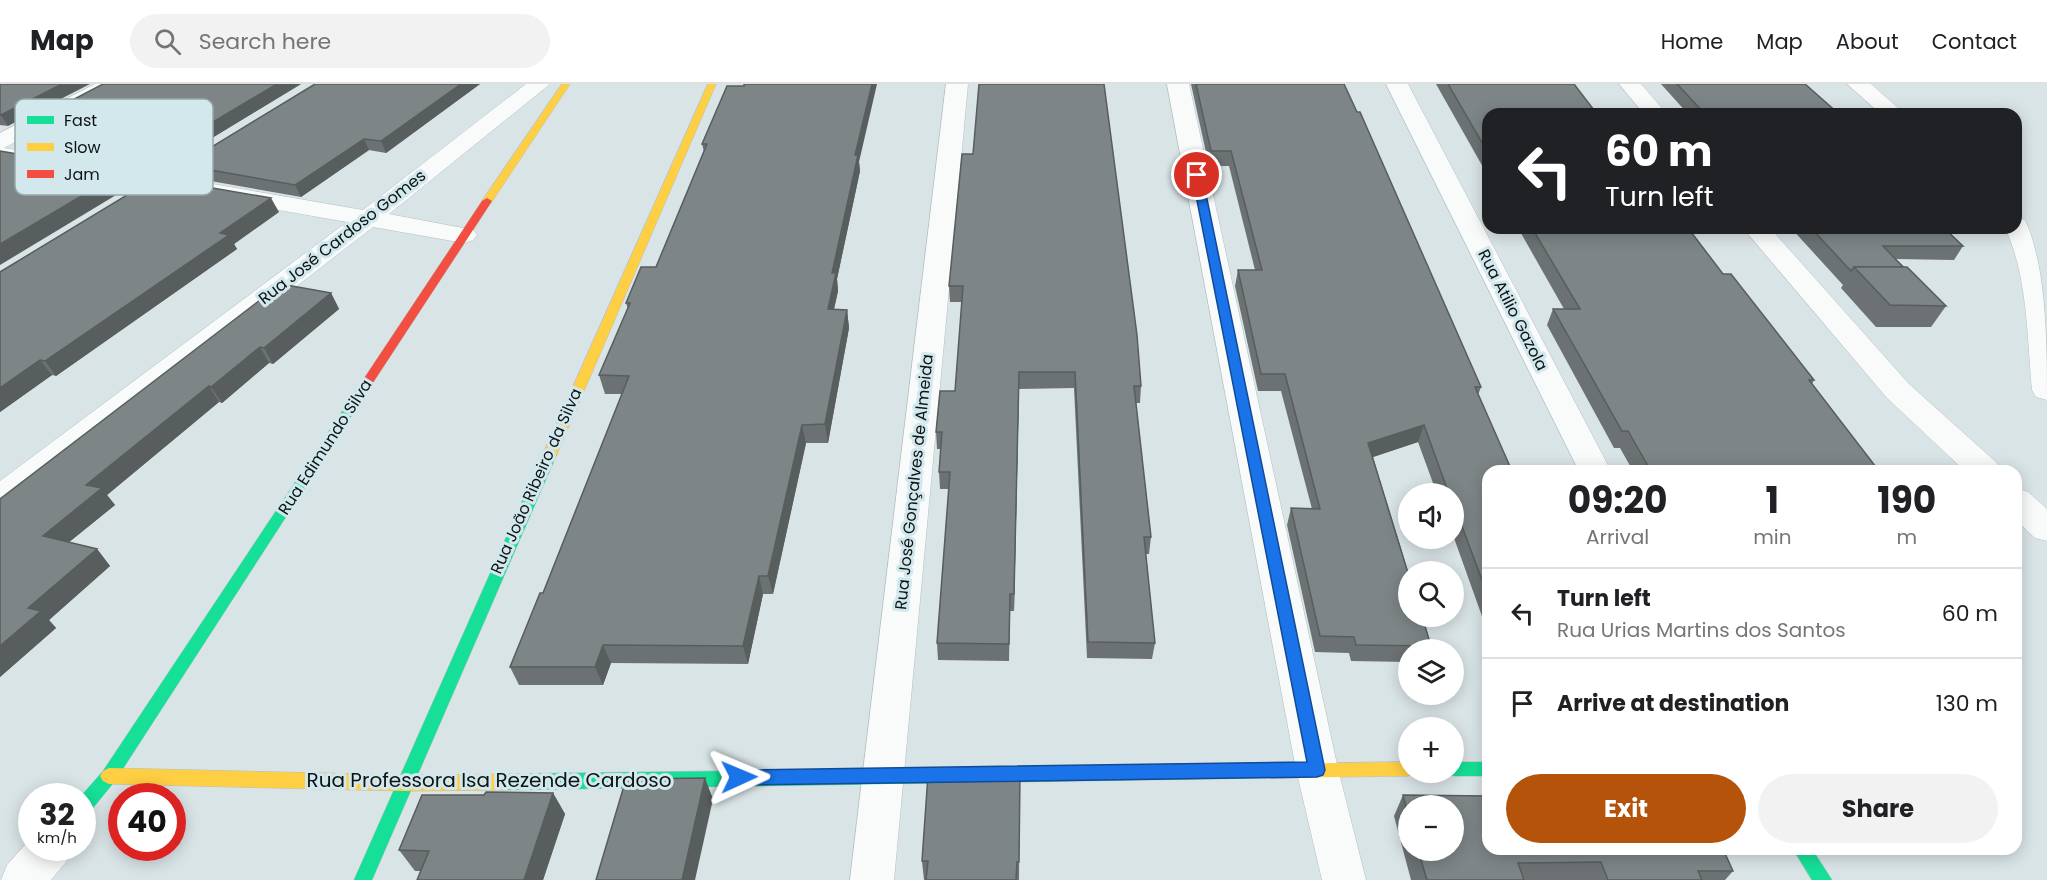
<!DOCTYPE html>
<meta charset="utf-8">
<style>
:root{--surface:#fff;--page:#f2f2f2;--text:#202124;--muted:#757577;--line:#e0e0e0;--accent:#b45309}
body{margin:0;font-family:Poppins,sans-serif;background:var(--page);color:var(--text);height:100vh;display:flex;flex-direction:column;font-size:22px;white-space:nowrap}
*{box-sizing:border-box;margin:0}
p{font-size:20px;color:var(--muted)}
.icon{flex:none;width:33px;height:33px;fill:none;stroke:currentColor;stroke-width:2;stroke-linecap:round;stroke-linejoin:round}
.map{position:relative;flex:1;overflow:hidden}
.panel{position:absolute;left:1482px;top:381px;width:540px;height:390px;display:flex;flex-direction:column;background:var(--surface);border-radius:18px;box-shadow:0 3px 15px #0003}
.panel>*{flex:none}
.top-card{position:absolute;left:1482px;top:24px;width:540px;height:126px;border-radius:18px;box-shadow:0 3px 15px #0003;background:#202124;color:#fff;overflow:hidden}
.buttons{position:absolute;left:1398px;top:399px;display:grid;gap:12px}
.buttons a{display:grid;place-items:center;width:66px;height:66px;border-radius:50%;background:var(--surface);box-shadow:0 3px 15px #0003;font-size:30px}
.speed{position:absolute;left:18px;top:699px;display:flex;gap:12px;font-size:30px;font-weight:700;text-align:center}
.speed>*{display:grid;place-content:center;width:78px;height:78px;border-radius:50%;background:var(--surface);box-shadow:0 3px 15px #0003;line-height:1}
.speed small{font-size:15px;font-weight:400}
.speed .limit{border:9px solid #d22;background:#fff;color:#111}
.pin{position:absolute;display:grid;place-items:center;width:51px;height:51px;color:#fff;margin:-26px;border:3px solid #fff;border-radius:50%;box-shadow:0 2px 6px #0007}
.me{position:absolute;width:66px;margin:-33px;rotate:89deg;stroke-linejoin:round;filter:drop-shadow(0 0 4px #0008)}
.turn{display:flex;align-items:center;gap:21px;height:126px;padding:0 24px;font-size:27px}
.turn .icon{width:78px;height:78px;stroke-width:2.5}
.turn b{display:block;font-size:42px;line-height:51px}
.eta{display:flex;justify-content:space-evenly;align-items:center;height:102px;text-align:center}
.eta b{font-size:36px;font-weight:700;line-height:42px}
.action{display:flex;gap:12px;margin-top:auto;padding:12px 24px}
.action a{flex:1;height:69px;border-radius:36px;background:var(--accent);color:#fff;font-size:24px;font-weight:700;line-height:69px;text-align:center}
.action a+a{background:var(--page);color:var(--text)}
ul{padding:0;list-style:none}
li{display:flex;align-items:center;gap:18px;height:90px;padding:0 24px;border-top:2px solid var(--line)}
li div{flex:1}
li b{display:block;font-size:22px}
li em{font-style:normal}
header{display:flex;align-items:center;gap:36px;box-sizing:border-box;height:84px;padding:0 30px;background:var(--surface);border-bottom:2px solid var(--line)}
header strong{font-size:28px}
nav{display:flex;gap:33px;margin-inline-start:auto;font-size:21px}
.search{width:420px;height:54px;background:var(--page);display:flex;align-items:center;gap:15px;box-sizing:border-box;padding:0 21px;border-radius:33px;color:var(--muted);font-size:22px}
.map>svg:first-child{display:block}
</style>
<header>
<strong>Map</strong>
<div class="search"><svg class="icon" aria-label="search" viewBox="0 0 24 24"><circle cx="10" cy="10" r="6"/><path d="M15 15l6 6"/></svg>Search here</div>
<nav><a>Home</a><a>Map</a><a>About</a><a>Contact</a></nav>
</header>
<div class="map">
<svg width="2047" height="796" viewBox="0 0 2047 796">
<rect width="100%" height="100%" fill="#d9e4e7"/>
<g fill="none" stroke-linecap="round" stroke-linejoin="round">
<g stroke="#b6bfc1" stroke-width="1">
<g id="street">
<path d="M95 0H122L118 4 4 64 363 126 526 0H550L389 130 473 146 477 151 473 156 464 159 373 143 12 422 0 426V397L347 138 0 77V49Z"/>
<path d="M946 0H968L894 796H850Z"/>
<path d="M1167 0H1189L1338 685 1366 796H1322L1296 685Z"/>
<path d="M1386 0H1408L1611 387H1579Z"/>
<path d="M1619 0H1641L1667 30H1644Z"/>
<path d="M1847 0H1871L1905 30H1881Z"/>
<path d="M2016 133 2025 136C2047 184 2047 260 2047 316L2036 313 2032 306C2027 254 2028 192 2005 144H2016Z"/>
<path d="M1743 144H1770L1909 300 1997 379 2001 387H1965L1887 314Z"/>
<path d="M2016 404 2028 408 2047 425V457L2035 454 2016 436Z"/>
<path d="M32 753V764H72L66 778 51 796H1L7 781Z"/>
</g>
</g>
<g stroke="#b6bfc1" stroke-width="1">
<g id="fast">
<path d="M355 313 361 317 115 697 88 730 82 732 81 712 103 687 351 314Z"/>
<path d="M550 366 557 370 372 796H354L543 370Z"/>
<path d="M1454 678H1488V692H1454L1448 690 1447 688H1454Z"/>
<path d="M1265 680 1271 682 1274 687 1271 692 1265 694 504 706 498 703 495 698 498 693 504 690Z"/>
<path d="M1793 765H1812L1832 796H1812Z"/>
</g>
</g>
<g stroke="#b6bfc1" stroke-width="1">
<g id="slow">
<path d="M562 0H570L491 119H483L482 117Z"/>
<path d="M708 0H716L557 370 555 373H545L543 370Z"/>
<path d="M1408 678V688H1415L1408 692 1265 694 1259 692 1256 687 1259 682 1265 680Z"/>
<path d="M109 684 405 691 504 690 510 693 513 698 510 703 504 706 405 707 109 700 103 697 100 692 103 687Z"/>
</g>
</g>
<g stroke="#b6bfc1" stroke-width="1">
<path id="jam" d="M487 114 492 117 359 320H351L349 317 351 314 482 117Z"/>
</g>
<use href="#street" fill="#f9fbfb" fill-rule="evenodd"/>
<use href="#fast" fill="#16e098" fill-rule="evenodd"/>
<use href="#slow" fill="#ffcf43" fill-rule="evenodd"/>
<use href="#jam" fill="#f24e42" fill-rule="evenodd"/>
</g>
<g fill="#6c7273" fill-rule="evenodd">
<path d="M0 0 8 42 0 41Z"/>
<path d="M301 0 156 88 24 65 16 54 38 43 34 36Z"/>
<path d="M315 0H480L386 69 369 66 301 113 188 93 182 81Z"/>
<path d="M1191 0H1344L1481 303 1478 311 1488 387V549L1454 454V410H1437L1418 358 1373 373 1431 562 1429 566H1408V578L1351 577 1349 569 1315 568 1287 441 1291 424 1312 425 1281 307H1258L1235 202 1238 186H1255L1229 82H1209Z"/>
<path d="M1436 0H1574L1488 30V92Z"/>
<path d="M1661 0H1805L1839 30H1688Z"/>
<path d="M744 2 859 78 860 87 837 195 838 207 834 225 847 226 849 244 828 359H806L773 510H763L748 580 611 579 603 601H519L510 583 543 509 622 310H605L599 291 628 225 626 219 656 183 704 68 702 60Z"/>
<path d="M962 70 1141 302 1140 319H1136L1151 453 1149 470H1146L1155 559 1152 575 1087 574 1074 304 1019 305 1014 527H1010L1009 577 938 576 937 559 949 405H940L939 388 941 365H937L936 348 955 307 962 218H950L949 202Z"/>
<path d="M279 128 234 160 237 165 56 292 52 291 0 328V188Z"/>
<path d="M1518 144H1688L1723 190 1814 296 1812 300 1879 387H1633L1620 364H1614L1547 241 1553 225H1564Z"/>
<path d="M1791 144H1944L1963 162 1954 176 1896 175 1946 222 1931 243H1876L1841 204 1843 201Z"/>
<path d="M331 209 339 225 273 280 269 279 222 319 219 318 107 411 115 421 69 458 97 465 110 482 49 536 56 544 0 593V415Z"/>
<path d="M1020 690 1019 796H924L922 777Z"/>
<path d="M553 709 565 730 543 796H417L421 787H415L399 766 484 711Z"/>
<path d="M1403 711 1733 787 1725 796H1411L1394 732ZM1408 722 1454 766H1408Z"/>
</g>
<g fill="#585d5e">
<path d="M62 0H90L8 42 1 31Z"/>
<path d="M277 0H301L156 88 149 76Z"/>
<path d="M461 0H480L386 69 381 57Z"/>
<path d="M872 0H877L859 78 860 87 837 195 838 207 830 243 828 225 832 189 855 71Z"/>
<path d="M364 55 369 66 301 113 295 101Z"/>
<path d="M122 88 131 102 0 181V160Z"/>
<path d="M271 114 279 128 234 160 237 165 56 292 45 277 220 149Z"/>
<path d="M331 209 339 225 273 280 264 264Z"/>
<path d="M847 226 849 244 828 359 825 340Z"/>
<path d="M260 263 269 279 222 319 211 303Z"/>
<path d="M40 276 52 291 0 328V304Z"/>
<path d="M1019 288V305L1014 527V510Z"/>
<path d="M209 302 219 318 107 411 115 421 57 468 43 452 86 401Z"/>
<path d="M802 341 806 359 773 510 768 492Z"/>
<path d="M1424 341 1418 358 1364 376 1368 359Z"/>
<path d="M97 465 110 482 49 536 56 544 0 593V562L28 524Z"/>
<path d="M759 492 763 510 748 580 743 562Z"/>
<path d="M603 561 611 579 603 601 595 583Z"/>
<path d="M705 694 713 715 695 796H682Z"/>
<path d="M553 709 565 730 543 796H524Z"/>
</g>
<g fill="#7d8586" stroke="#585d5e" stroke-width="1.5">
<path d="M0 0H62L1 31H0Z"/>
<path d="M103 0H277L149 76 16 54 47 38 34 36Z"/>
<path d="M315 0H461L381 57 364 55 295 101 182 81Z"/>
<path d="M744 0H872L855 71H858L832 189H836L828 225 847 226 825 340 802 341 768 492H759L743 562 603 561 595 583H510L540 509H543L629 292 599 291 630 219H626L641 183H656L707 60H702L727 2H744Z"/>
<path d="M979 0H1104L1137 251 1141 302H1134L1151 453H1144L1155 559 1088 558 1075 288H1019L1014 510H1010L1009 560 937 559 950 388H939L942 348H936L940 307H955L963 202H949L962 70H973Z"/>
<path d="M1196 0H1344L1357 28H1360L1481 303H1475L1512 387H1488V512L1454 421V410H1449L1424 341 1368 359 1408 489V532H1422L1431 562 1356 561 1354 553 1320 552 1291 424 1320 425 1285 290H1261L1238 186H1262L1231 67H1211Z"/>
<path d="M1448 0H1574L1597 30H1488V69Z"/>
<path d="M1677 0H1805L1839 30H1705Z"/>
<path d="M0 67 122 88 0 160Z"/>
<path d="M155 94 271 114 220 149 229 151 45 277 40 276 0 304V188Z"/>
<path d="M1532 144H1688L1723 190H1731L1814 296H1809L1879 387H1651L1628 347H1622L1553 225H1580Z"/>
<path d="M1811 144H1944L1963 162H1883L1903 183H1854L1851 187Z"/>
<path d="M1854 183H1907L1946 222 1890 221Z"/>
<path d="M281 200 331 209 264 264 260 263 211 303 209 302 86 401 102 404 43 452 97 465 28 524 41 527 0 562V415Z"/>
<path d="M1020 690 1019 778H1017L1016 796H926L928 777H922L928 691Z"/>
<path d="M705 694 682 796H596L626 695Z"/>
<path d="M486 708 553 709 524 796H417L429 767 399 766 422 711H484Z"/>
<path d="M1403 711 1488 712V765H1723L1733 787H1698L1702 796H1608L1601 778 1518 779 1524 796H1427L1418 766H1454V722H1408V731Z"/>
</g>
<path fill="#1a73e8" stroke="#114b97" stroke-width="1.5" d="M1197 88 1202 91 1325 686 1323 691 1317 693 739 701 733 699 731 693 733 688 739 686 1307 678 1192 91Z"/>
<g text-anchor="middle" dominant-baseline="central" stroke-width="6" stroke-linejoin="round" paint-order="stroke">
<g font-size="16" fill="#0c1415" stroke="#d3e8ed">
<text transform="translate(342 153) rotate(-38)">Rua José Cardoso Gomes</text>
<text transform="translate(1513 226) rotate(63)">Rua Atilio Gazola</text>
<text transform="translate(325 363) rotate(-57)">Rua Edimundo Silva</text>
<text transform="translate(536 397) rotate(-66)">Rua João Ribeiro da Silva</text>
<text transform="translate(914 398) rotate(-84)">Rua José Gonçalves de Almeida</text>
</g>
<g font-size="20" fill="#0c1415" stroke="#d3e8ed">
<text x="489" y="696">Rua Professora Isa Rezende Cardoso</text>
</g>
</g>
<rect x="15" y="15" width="198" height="96" rx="9" fill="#d3e8ed" stroke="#97a8ac" stroke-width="1.5"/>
<rect x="27" y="32" width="27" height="8" fill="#16e098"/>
<rect x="27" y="59" width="27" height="8" fill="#ffcf43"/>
<rect x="27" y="86" width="27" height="8" fill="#f24e42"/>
<g font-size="16" fill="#0c1415">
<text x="64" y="42">Fast</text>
<text x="64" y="69">Slow</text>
<text x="64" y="96">Jam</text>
</g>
</svg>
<div class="buttons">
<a><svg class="icon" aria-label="sound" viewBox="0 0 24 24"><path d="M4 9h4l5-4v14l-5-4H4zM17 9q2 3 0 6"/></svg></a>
<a><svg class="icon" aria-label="search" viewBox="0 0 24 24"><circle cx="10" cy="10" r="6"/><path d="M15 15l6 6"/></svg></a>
<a><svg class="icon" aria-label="layers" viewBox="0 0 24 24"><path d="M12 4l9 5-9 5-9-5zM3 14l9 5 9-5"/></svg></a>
<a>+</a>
<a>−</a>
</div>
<div class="speed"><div>32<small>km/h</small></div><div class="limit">40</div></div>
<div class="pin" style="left:1197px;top:91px;background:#d93025"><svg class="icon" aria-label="arrive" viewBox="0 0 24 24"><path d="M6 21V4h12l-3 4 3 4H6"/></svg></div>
<svg class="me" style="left:739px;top:693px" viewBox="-20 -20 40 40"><path d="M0-17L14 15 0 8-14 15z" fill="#1a73e8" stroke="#fff" stroke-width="4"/></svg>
<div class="top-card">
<div class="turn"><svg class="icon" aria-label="left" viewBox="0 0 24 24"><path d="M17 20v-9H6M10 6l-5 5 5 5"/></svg><div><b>60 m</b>Turn left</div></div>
</div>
<section class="panel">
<div class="eta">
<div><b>09:20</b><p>Arrival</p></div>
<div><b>1</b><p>min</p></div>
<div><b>190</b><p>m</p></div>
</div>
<ul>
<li><svg class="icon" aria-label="left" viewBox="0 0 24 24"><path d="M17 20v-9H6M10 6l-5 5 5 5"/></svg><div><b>Turn left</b><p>Rua Urias Martins dos Santos</p></div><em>60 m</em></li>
<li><svg class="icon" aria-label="arrive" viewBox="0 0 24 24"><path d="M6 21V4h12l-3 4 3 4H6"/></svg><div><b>Arrive at destination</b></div><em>130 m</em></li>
</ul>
<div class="action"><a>Exit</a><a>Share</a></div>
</section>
</div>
